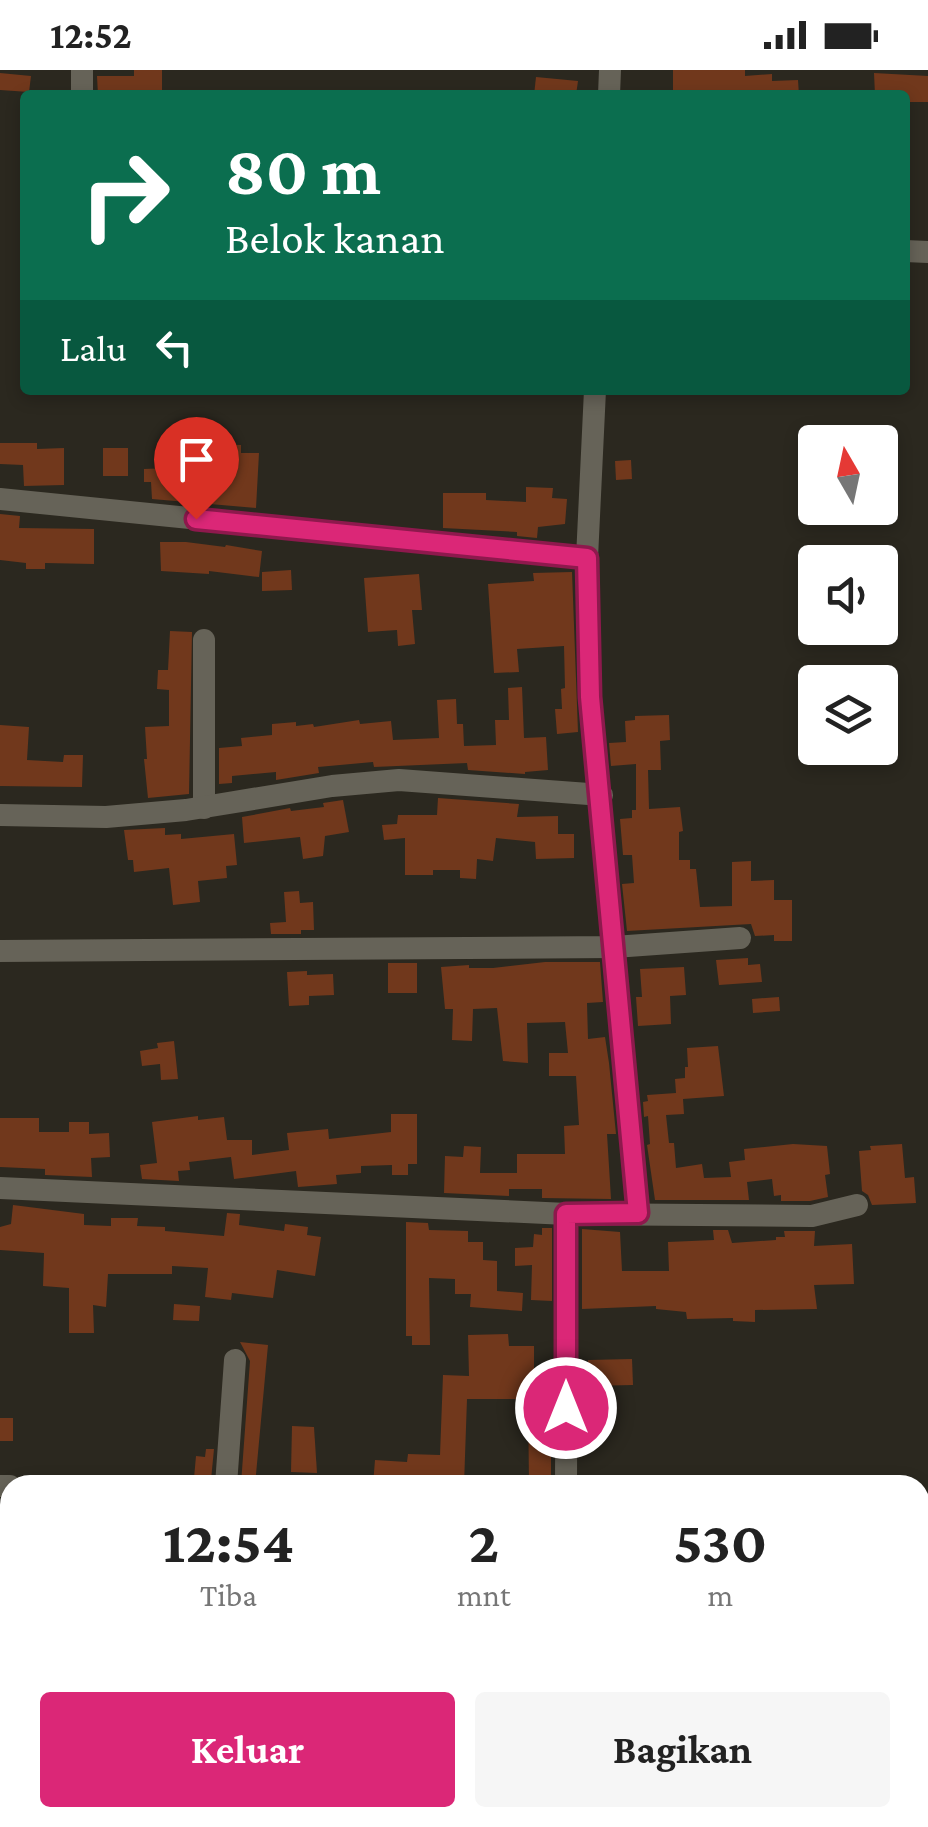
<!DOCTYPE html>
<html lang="id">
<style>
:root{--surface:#fff;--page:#f6f6f6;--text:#222;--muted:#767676;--accent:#db2777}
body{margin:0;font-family:"Crimson Pro",serif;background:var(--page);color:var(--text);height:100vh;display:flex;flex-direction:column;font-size:38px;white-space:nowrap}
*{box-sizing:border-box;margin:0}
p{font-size:32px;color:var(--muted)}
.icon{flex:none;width:55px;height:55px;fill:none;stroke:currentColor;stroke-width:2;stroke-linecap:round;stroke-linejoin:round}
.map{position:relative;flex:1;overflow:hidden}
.side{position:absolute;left:0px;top:1405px;width:930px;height:352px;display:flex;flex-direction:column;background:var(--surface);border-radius:30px 30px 0 0;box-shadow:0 5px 15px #0003}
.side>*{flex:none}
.top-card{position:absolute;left:20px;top:20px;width:890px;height:305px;border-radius:10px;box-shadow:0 5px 15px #0003;background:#0b6e4f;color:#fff;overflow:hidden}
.needle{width:65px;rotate:351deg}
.fabs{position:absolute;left:798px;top:355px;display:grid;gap:20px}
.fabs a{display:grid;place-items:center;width:100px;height:100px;border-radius:10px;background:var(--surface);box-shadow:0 5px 15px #0003;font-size:50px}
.pin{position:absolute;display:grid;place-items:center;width:85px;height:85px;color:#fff;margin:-102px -42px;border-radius:50% 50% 50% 0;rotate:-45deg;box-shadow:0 0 10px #0007}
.pin .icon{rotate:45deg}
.me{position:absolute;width:110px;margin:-55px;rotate:0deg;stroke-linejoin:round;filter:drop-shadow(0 0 8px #0008)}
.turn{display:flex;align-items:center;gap:35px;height:210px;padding:0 40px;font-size:45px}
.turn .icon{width:130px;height:130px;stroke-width:2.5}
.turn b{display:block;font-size:70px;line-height:85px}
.then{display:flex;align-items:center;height:95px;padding:0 40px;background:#0003;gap:20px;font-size:38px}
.eta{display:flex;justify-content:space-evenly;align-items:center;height:170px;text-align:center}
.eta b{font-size:60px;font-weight:700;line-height:70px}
.cta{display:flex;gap:20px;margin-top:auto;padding:20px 40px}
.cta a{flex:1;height:115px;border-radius:10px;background:var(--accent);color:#fff;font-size:40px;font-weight:700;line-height:115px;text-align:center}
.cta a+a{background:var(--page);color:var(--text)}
.status{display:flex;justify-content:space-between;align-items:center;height:70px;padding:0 50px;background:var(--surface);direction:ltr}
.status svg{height:28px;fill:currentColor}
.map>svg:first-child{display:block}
</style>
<div class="status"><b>12:52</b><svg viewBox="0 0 49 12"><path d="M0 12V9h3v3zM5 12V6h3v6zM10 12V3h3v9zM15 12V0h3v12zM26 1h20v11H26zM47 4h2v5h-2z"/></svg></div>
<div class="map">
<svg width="928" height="1757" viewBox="0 0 928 1757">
<rect width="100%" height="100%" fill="#2b281f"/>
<g fill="#71381c">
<path d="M134 0H162V25H98L97 6H134Z"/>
<path d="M673 0H745V6L772 4V11L798 10 799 25H673Z"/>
<path d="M0 3 31 6 29 22 0 20Z"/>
<path d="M874 3 928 6V32H905V25H875Z"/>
<path d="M536 7 578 11 576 25H534Z"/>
<path d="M0 373H37V379L64 378V415L24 416 23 395 0 394Z"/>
<path d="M218 374 241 375V383H259L256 438 152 429 151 412H144V399L170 398 169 382 192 381 193 397 217 399Z"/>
<rect x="103" y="378" width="25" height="28"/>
<path d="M631 390 632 409 616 410 615 391Z"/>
<path d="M526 417 553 418 552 428 567 429 565 454 538 457 537 468 517 466V462L443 458V423H486V430L526 432Z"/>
<path d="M0 444 20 446 19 458 94 459V494L45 493V499H26V493L0 490Z"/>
<path d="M160 472H186L225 477 226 475 262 481 259 507 209 501V504L161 501Z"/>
<path d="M291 500 292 520 262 521V502Z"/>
<path d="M572 502 578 662 557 664 555 639H562L561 619 565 618 564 576 517 579 519 602 494 603 488 514 534 511 533 503Z"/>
<path d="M419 504 422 540H412L415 574 398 576 397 560 368 562 364 508Z"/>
<path d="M170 561 192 562 189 724 148 728 144 689H147L145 657 169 656V620L157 619 158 600H168Z"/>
<path d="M522 617 524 668 546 667 548 700 525 702V704L468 700 467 693 374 697 373 692 318 697 319 703 276 710V702L232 706V713L219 714V678L242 676 241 668 272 665V654L296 652V656L313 654 314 657 359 650 360 654 391 651 393 670 439 668 437 630 456 629 457 654H463L464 676 496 675 495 650H509L508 618Z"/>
<path d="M669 645 670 670 660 671 661 700H648L649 739 680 737 683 761 679 762V790H690V799H696L700 837 732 836V792L751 791V811L774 810V830H792V871H774V865L755 866 751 854 627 861 622 814 634 813 632 785H623L620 749 632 748V740H636V694L611 696 609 673 626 672 625 651 635 650V646Z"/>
<path d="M0 655 29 657 27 690 63 692 64 685H83L82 717 0 716Z"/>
<path d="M438 728 519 734 517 747 558 746V764H574V788L536 789 535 772 496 768 493 791 477 789 476 809 460 808V800H433V805H405V768L384 770 382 755 397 754 398 745H437Z"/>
<path d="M343 730 349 762 325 766 323 786 303 789 300 767 244 773 242 747 290 738 291 741 324 737 323 733Z"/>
<path d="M165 758V765L181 764V769L234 764 237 795 226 796 227 808 198 811 200 832 173 835 169 798 134 802 133 790H128L124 760Z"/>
<path d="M299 821 300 833 313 832 314 860H301V864H271L270 853 286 852 284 822Z"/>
<path d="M748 888V895L760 894 762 912 719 915 716 890Z"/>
<path d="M545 892H600L603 932 587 933 588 969 605 967 609 993 616 1064H607L611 1129 542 1128V1119H509V1126L444 1123 445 1086 463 1087 464 1076 481 1077 480 1103H517V1084H565L564 1056 579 1055 576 1006H549V983H568L565 952 527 953 528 993 503 991 497 938 473 939 472 971 452 970 453 939H445L441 897 469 895V898H493Z"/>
<rect x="388" y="893" width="29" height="30"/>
<path d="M684 897 686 925 670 926 671 954 638 956 636 927H642L640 899Z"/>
<path d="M307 901V905L333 904 334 925 309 926V935L289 936 287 902Z"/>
<path d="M779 927 780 941 753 943 752 929Z"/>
<path d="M174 971 178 1009 161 1010 160 994 142 996 140 981 158 978 157 973Z"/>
<path d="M718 976 724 1026 683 1029 684 1044 666 1045 669 1073H674L676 1098 702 1094 704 1108 731 1107 729 1092 745 1090 744 1079 793 1074 827 1076 830 1104 825 1105 828 1127 810 1131H781V1125L774 1126 772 1109 747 1112 749 1130H655L647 1075 650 1074 648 1046 644 1047 643 1032 648 1031 647 1025 676 1023 675 1009 685 1008V997H688L687 978Z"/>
<path d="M391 1044H417V1094H408V1105H392V1095L361 1096V1103L336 1105 337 1114 298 1117 296 1101 234 1109 231 1087 189 1092 190 1100 178 1101 179 1111 142 1109 140 1095 157 1093 152 1052 198 1046V1050L224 1047 227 1070H252V1085L289 1080 287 1063 328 1059 329 1069 391 1062Z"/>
<path d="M0 1048H39V1062H69V1052H89V1064L109 1063 110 1087 91 1088 92 1107 45 1105V1099L0 1097Z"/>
<path d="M902 1074 905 1108 914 1107 916 1133 872 1135 868 1125 862 1121 859 1081 871 1080 870 1076Z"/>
<path d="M13 1135 84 1144V1155L111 1156V1148H138L137 1156 165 1157V1161L224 1166 227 1143 240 1144 239 1155 284 1161 285 1154 308 1157 307 1165 321 1167 315 1206 277 1200 273 1228 232 1223 231 1230 205 1227 208 1198 172 1196V1204H108L106 1237 93 1235 94 1263H69V1218L43 1216 44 1183 0 1180V1157L11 1154Z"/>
<path d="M406 1152 428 1153 429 1160 468 1161V1172H483V1190L497 1191V1221L523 1223 522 1241 470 1237 471 1224H455V1209L429 1208 430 1275H412V1266H406Z"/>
<path d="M542 1158H552V1231L531 1230 532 1195 515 1196V1178L533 1177 534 1164 542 1165Z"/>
<path d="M582 1159 620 1162 622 1201H669L668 1172 714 1170 713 1160H728L732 1173 776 1170V1167H785L784 1161H815L814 1176 852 1174 854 1214 814 1215 817 1239 755 1240V1252L733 1251V1248L687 1249 686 1242 656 1239V1236L582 1239Z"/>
<path d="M174 1234 200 1236 199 1251 173 1250Z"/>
<path d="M508 1264 509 1276H534V1301L551 1300V1415H529L528 1329H467L464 1415H373L375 1390 407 1392 408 1384 440 1385 443 1305 469 1306 468 1265Z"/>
<path d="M240 1272 268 1275 255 1415 241 1414 250 1291Z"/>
<path d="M632 1289 633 1315 588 1316V1290Z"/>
<rect x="0" y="1348" width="13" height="23"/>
<path d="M292 1356 314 1357 317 1403 291 1402Z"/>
<path d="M206 1379H214L211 1410 194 1408 196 1386 205 1387Z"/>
</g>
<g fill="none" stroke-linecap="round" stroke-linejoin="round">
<g stroke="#666358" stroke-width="22">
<path d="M82 25V0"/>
<path d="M609 25 610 0"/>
<path d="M905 181 928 182"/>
<path d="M595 320 587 488 590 627 638 1143"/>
<path d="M0 429 587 488"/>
<path d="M204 570V738"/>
<path d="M0 745 106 747 186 740 332 716 399 710 602 725"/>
<path d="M0 881 614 877 740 868"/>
<path d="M0 1118 567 1144 812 1146 857 1135"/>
<path d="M226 1415 235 1290"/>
<path d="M566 1415 567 1144"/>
<path d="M0 1416H10"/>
<path d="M0 1712H10"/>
<path d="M485 1757 489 1748"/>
</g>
</g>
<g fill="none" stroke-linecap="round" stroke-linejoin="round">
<g stroke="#8e194d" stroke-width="25">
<path id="route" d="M196 449 587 488 590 627 638 1143 566 1144V1338"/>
</g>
<use href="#route" stroke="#db2777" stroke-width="18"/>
</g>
</svg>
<div class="fabs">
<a><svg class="needle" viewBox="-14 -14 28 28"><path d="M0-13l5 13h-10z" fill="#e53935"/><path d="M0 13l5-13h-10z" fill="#767676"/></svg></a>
<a><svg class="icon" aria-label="sound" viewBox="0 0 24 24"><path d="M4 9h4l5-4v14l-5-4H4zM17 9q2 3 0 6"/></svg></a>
<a><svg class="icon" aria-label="layers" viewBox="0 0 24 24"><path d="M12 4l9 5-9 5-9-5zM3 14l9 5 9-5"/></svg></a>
</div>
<div class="pin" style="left:196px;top:449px;background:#d93025"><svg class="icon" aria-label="arrive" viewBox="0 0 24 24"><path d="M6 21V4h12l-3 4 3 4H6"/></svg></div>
<svg class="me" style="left:566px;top:1338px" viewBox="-20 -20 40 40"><circle r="17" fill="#db2777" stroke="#fff" stroke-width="3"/><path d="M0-11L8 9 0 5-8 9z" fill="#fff"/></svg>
<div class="top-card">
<div class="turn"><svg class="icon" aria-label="right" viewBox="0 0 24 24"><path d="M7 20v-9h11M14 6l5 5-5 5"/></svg><div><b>80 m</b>Belok kanan</div></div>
<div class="then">Lalu<svg class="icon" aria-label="left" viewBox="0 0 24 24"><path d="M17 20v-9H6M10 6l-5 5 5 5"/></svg></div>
</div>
<section class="side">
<div class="eta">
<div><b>12:54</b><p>Tiba</p></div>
<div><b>2</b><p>mnt</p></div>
<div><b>530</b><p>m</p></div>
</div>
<div class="cta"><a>Keluar</a><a>Bagikan</a></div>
</section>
</div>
